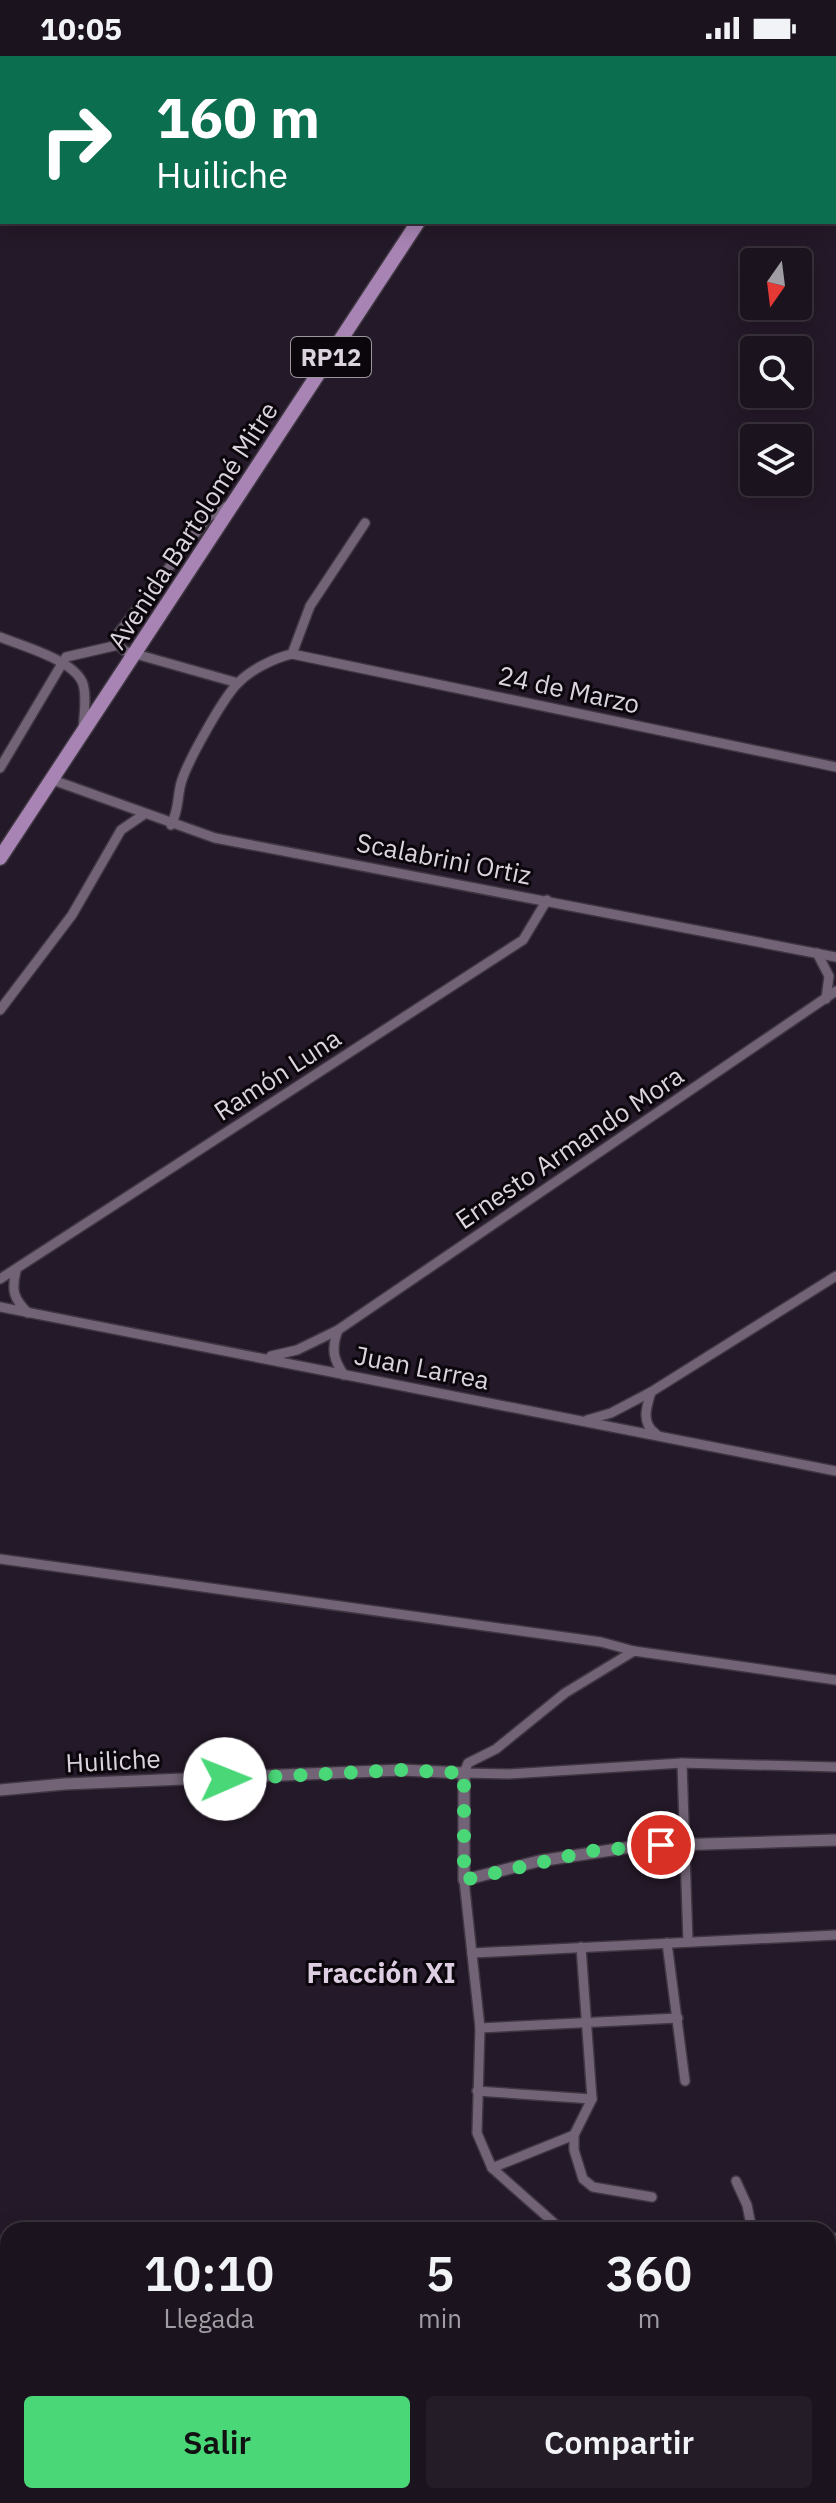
<!DOCTYPE html>
<html lang="es">
<meta charset="utf-8">
<style>
:root{--surface:#1b131e;--page:#241c27;--text:#f1f3f6;--muted:#a09ea4;--line:#39323c;--accent:#49d778}
body{margin:0;font-family:"IBM Plex Sans",sans-serif;background:var(--page);color:var(--text);height:100vh;display:flex;flex-direction:column;font-size:30px;white-space:nowrap}
*{box-sizing:border-box;margin:0}
p{font-size:26px;color:var(--muted)}
.icon{flex:none;width:44px;height:44px;fill:none;stroke:currentColor;stroke-width:2;stroke-linecap:round;stroke-linejoin:round}
.map{position:relative;flex:1;overflow:hidden}
.sheet{position:absolute;left:0px;top:2166px;width:836px;height:282px;display:flex;flex-direction:column;background:var(--surface);border-radius:24px 24px 0 0;box-shadow:0 4px 20px #0003,0 0 0 2px var(--line)}
.sheet>*{flex:none}
.banner{position:absolute;left:0px;top:0px;width:836px;height:168px;box-shadow:0 4px 20px #0003,0 0 0 2px var(--line);background:#0b6e4f;color:#fff;overflow:hidden}
.needle{width:52px;rotate:194deg}
.tools{position:absolute;left:740px;top:192px;display:grid;gap:16px}
.tools a{display:grid;place-items:center;width:72px;height:72px;border-radius:8px;background:var(--surface);box-shadow:0 4px 20px #0003,0 0 0 2px var(--line);font-size:40px}
.pin{position:absolute;display:grid;place-items:center;width:68px;height:68px;color:#fff;margin:-34px;border:4px solid #fff;border-radius:50%;box-shadow:0 2px 8px #0007}
.me{position:absolute;width:88px;margin:-44px;rotate:89deg;stroke-linejoin:round;filter:drop-shadow(0 0 6px #0008)}
.turn{display:flex;align-items:center;gap:28px;height:168px;padding:0 24px;font-size:36px}
.turn .icon{width:104px;height:104px;stroke-width:2.5}
.turn b{display:block;font-size:56px;line-height:68px}
.eta{display:flex;justify-content:space-evenly;align-items:center;height:136px;text-align:center}
.eta b{font-size:48px;font-weight:600;line-height:56px}
.button{display:flex;gap:16px;margin-top:auto;padding:16px 24px}
.button a{flex:1;height:92px;border-radius:8px;background:var(--accent);color:#111;font-size:32px;font-weight:600;line-height:92px;text-align:center}
.button a+a{background:var(--page);color:var(--text)}
.status{display:flex;justify-content:space-between;align-items:center;height:56px;padding:0 40px;background:var(--surface);direction:ltr}
.status svg{height:22px;fill:currentColor}
.map>svg:first-child{display:block}
</style>
<div class="status"><b>10:05</b><svg viewBox="0 0 49 12"><path d="M0 12V9h3v3zM5 12V6h3v6zM10 12V3h3v9zM15 12V0h3v12zM26 1h20v11H26zM47 4h2v5h-2z"/></svg></div>
<div class="map">
<svg width="836" height="2447" viewBox="0 0 836 2447">
<rect width="100%" height="100%" fill="#241928"/>
<g fill="none" stroke-linecap="round" stroke-linejoin="round">
<g stroke="#3e3641" stroke-width="12">
<g id="minor">
<path d="M231 448 208 461 117 579 118 589 125 595 238 627"/>
<path d="M0 581C22 590 75 604 83 628 87 641 84 660 83 673"/>
<path d="M292 598 836 711"/>
<path d="M0 712 66 601 118 589"/>
<path d="M50 723 215 782 836 901"/>
<path d="M171 769C179 754 177 742 181 727 187 706 222 644 237 628 250 614 274 602 292 598L310 550 365 467"/>
<path d="M817 897 829 920 826 943"/>
<path d="M0 954 72 859 121 774 143 759"/>
<path d="M16 1215C11 1235 14 1243 28 1257"/>
<path d="M0 1223 523 884 547 844"/>
<path d="M0 1251 836 1415"/>
<path d="M338 1274C331 1293 333 1303 344 1319"/>
<path d="M271 1300 297 1294 338 1274 836 935"/>
<path d="M651 1336C646 1352 641 1367 656 1378"/>
<path d="M587 1364 611 1357 651 1336 836 1220"/>
<path d="M0 1503 601 1586 634 1595"/>
<path d="M836 1624 634 1595 565 1637 496 1693 468 1707 464 1717 509 1718 682 1707 836 1711"/>
<path d="M682 1707 688 1886"/>
<path d="M464 1824 480 1972 477 2077 492 2112 562 2174"/>
<path d="M667 1887 685 2025"/>
<path d="M581 1891 592 2043 574 2079V2094L583 2123 593 2131 652 2141"/>
<path d="M472 1897 836 1879"/>
<path d="M480 1972 678 1962"/>
<path d="M477 2035 592 2043"/>
<path d="M492 2112 574 2079"/>
<path d="M736 2125 747 2149 752 2174"/>
<path d="M828 2183 836 2182"/>
<path d="M0 2292 8 2293"/>
<path d="M0 2396H8"/>
<path d="M828 2408 836 2407"/>
<path d="M13 2440 81 2447"/>
<path d="M159 2440 165 2447"/>
<path d="M641 2440 653 2447"/>
<path d="M719 2440 722 2447"/>
<path d="M305 2447 319 2443 354 2447"/>
</g>
</g>
<g stroke="#3e3641" stroke-width="14">
<g id="tertiary">
<path d="M0 1734 65 1728 402 1714 464 1717V1824L539 1805 638 1790 836 1784"/>
<path d="M0 2336 8 2337"/>
<path d="M0 2356 8 2357"/>
<path d="M499 2440 517 2447"/>
<path d="M556 2440 571 2447"/>
</g>
</g>
<g stroke="#3e3641" stroke-width="17">
<g id="primary">
<path d="M502 2 503 0"/>
<path d="M0 802 418 166"/>
</g>
</g>
<use href="#minor" stroke="#726476" stroke-width="9"/>
<use href="#tertiary" stroke="#726476" stroke-width="11"/>
<use href="#primary" stroke="#a784b3" stroke-width="14"/>
</g>
<g fill="none" stroke-linecap="round" stroke-linejoin="round">
<path stroke="#49d778" stroke-width="14" stroke-dasharray="0 25.2" d="M225 1723 402 1714 464 1717V1824L591 1795 661 1789"/>
</g>
<g text-anchor="middle" dominant-baseline="central" stroke-width="6" stroke-linejoin="round" paint-order="stroke">
<rect fill="#0b060c" stroke="#9d969e" stroke-width="2" x="291" y="281" width="80" height="40" rx="6"/>
<g font-size="24" font-weight="bold" fill="#dbd3dd">
<text x="331" y="301">RP12</text>
</g>
<g font-size="26" fill="#dbd3dd" stroke="#0b060c">
<text transform="translate(192 469) rotate(-57)">Avenida Bartolomé Mitre</text>
<text transform="translate(569 633) rotate(12)">24 de Marzo</text>
<text transform="translate(444 802) rotate(11)">Scalabrini Ortiz</text>
<text transform="translate(277 1018) rotate(-33)">Ramón Luna</text>
<text transform="translate(569 1091) rotate(-34)">Ernesto Armando Mora</text>
<text transform="translate(422 1311) rotate(11)">Juan Larrea</text>
<text transform="translate(113 1704) rotate(-3)">Huiliche</text>
</g>
<g font-size="28" font-weight="bold" fill="#decee3" stroke="#0b060c">
<text x="381" y="1916">Fracción XI</text>
</g>
</g>
</svg>
<div class="tools">
<a><svg class="needle" viewBox="-14 -14 28 28"><path d="M0-13l5 13h-10z" fill="#e53935"/><path d="M0 13l5-13h-10z" fill="#a09ea4"/></svg></a>
<a><svg class="icon" aria-label="search" viewBox="0 0 24 24"><circle cx="10" cy="10" r="6"/><path d="M15 15l6 6"/></svg></a>
<a><svg class="icon" aria-label="layers" viewBox="0 0 24 24"><path d="M12 4l9 5-9 5-9-5zM3 14l9 5 9-5"/></svg></a>
</div>
<div class="pin" style="left:661px;top:1789px;background:#d93025"><svg class="icon" aria-label="arrive" viewBox="0 0 24 24"><path d="M6 21V4h12l-3 4 3 4H6"/></svg></div>
<svg class="me" style="left:225px;top:1723px" viewBox="-20 -20 40 40"><circle r="19" fill="#fff"/><path d="M0-13L10 11 0 6-10 11z" fill="#49d778"/></svg>
<div class="banner">
<div class="turn"><svg class="icon" aria-label="right" viewBox="0 0 24 24"><path d="M7 20v-9h11M14 6l5 5-5 5"/></svg><div><b>160 m</b>Huiliche</div></div>
</div>
<section class="sheet">
<div class="eta">
<div><b>10:10</b><p>Llegada</p></div>
<div><b>5</b><p>min</p></div>
<div><b>360</b><p>m</p></div>
</div>
<div class="button"><a>Salir</a><a>Compartir</a></div>
</section>
</div>
